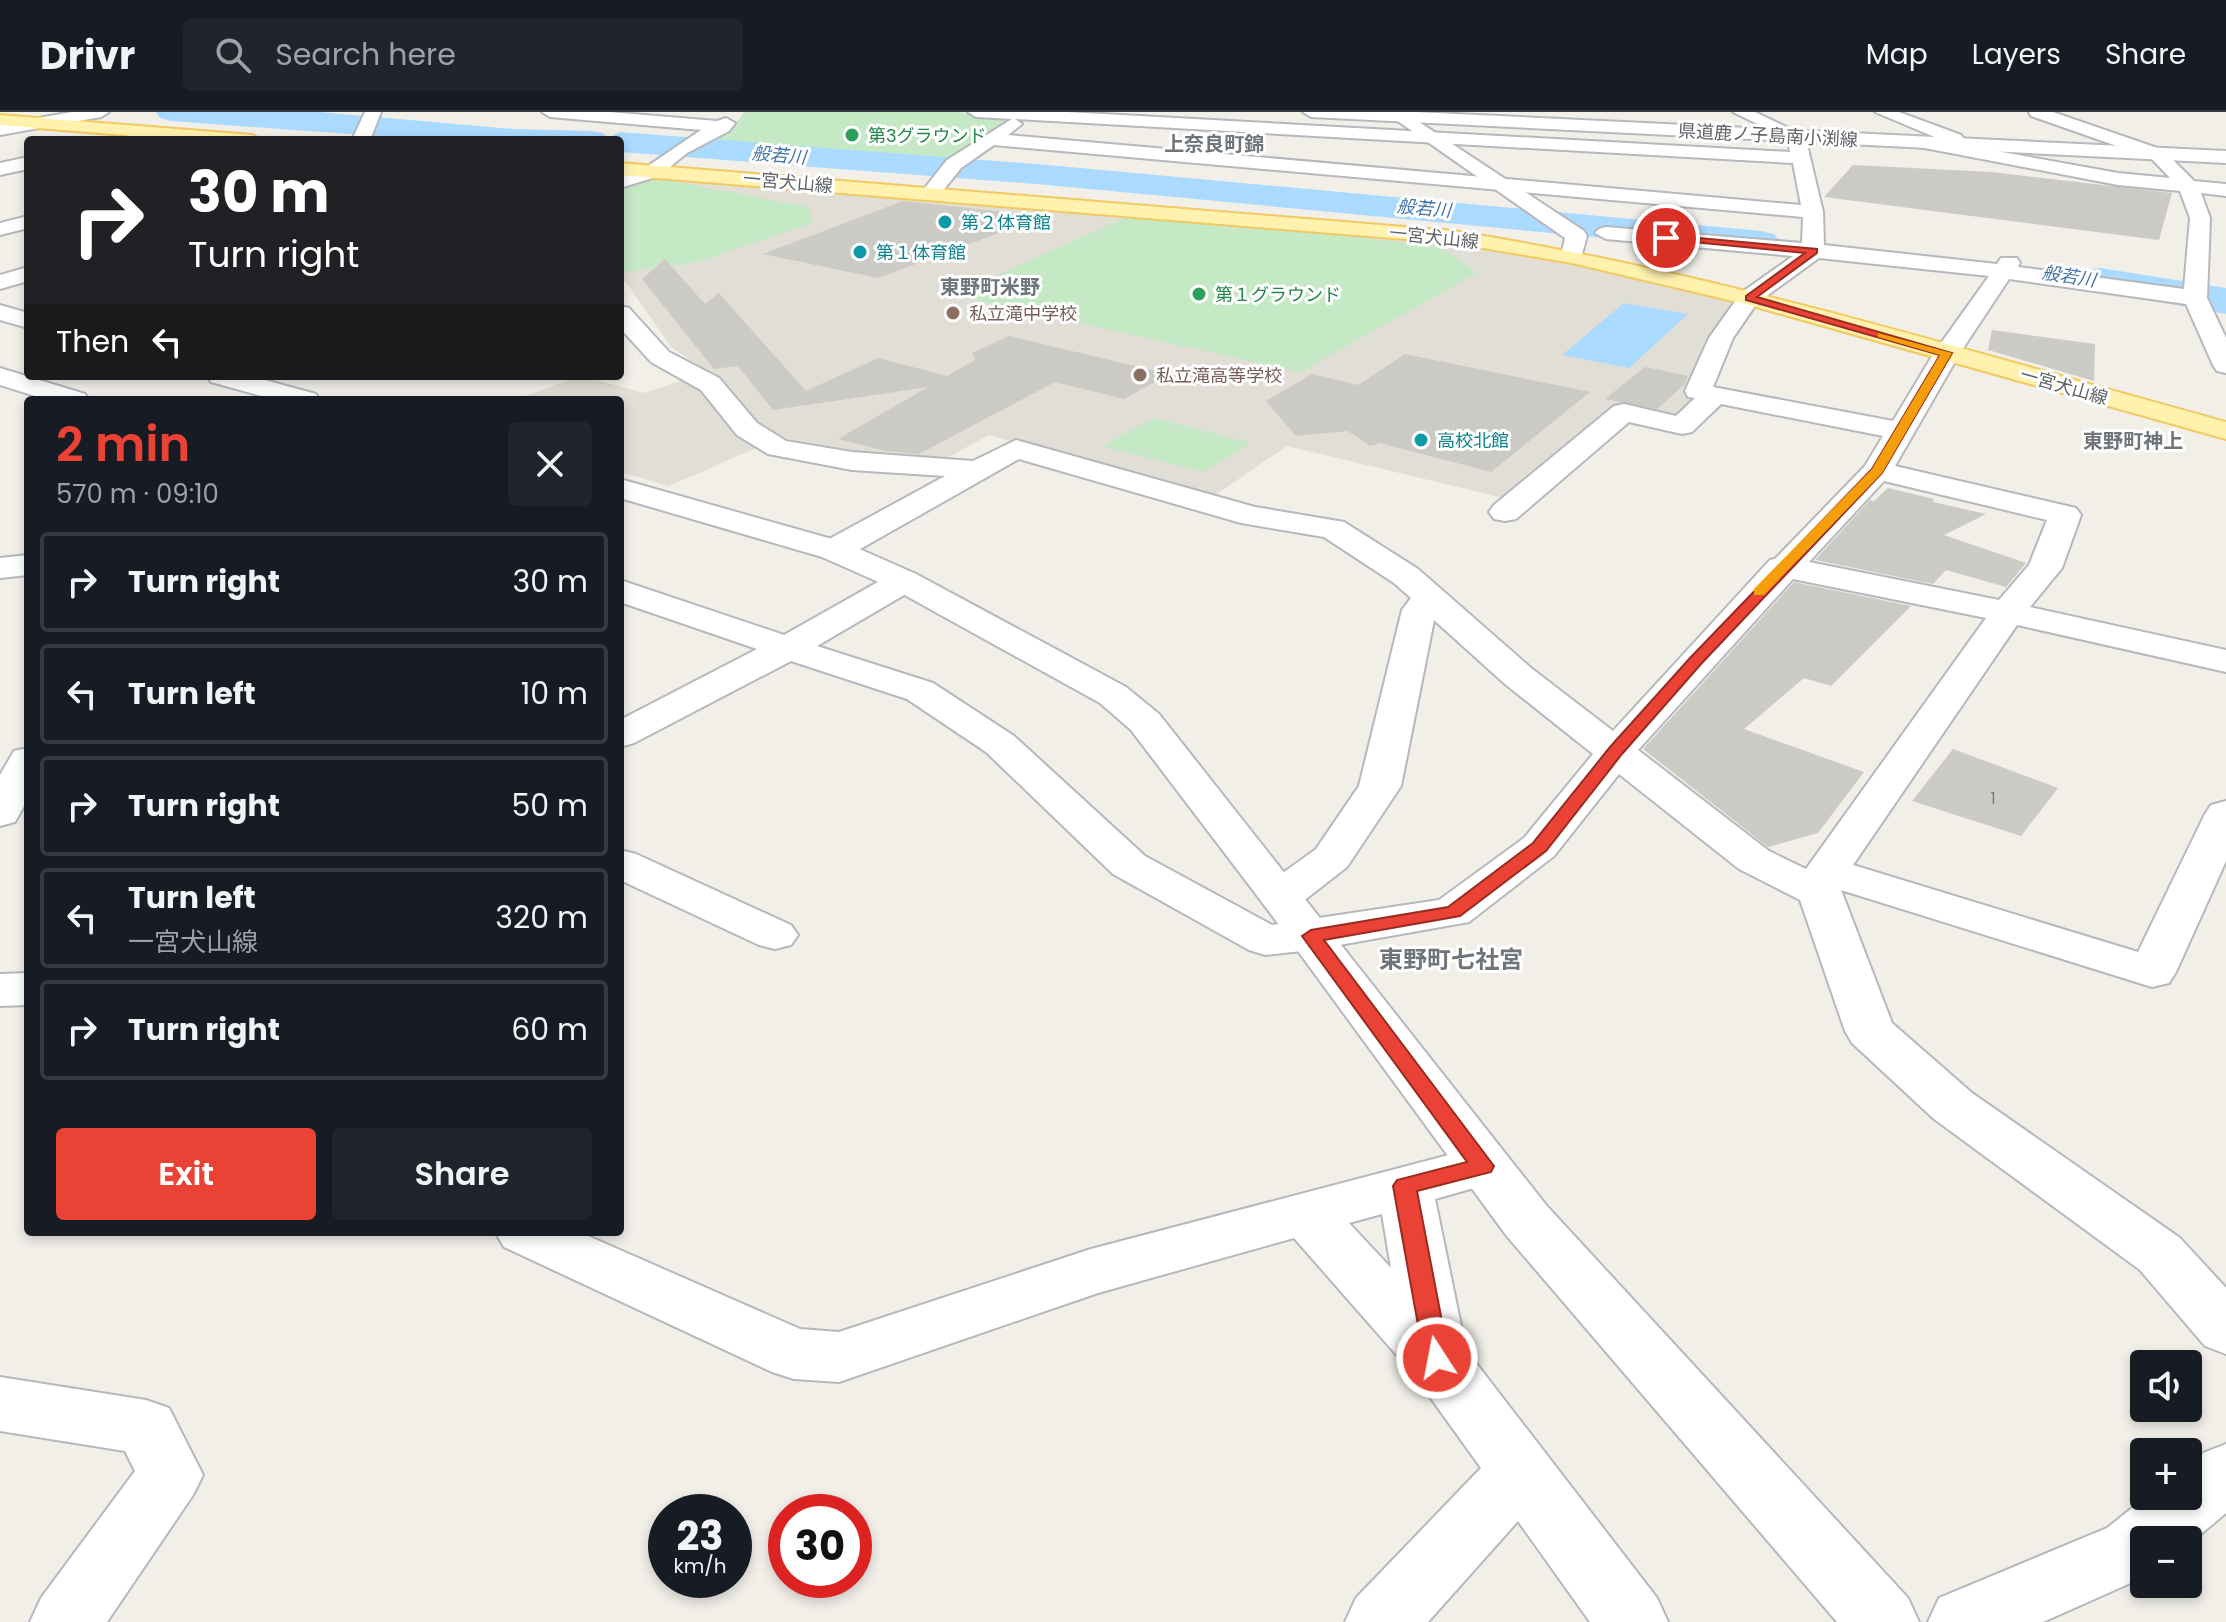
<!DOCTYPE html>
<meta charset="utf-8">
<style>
:root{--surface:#171b24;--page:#20242c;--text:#f1f3f6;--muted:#9ea1a6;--line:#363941;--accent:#ea4335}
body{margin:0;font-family:Poppins,"Noto Sans JP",sans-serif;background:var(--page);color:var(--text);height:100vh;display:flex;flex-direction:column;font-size:30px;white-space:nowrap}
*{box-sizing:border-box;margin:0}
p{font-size:26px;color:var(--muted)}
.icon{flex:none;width:44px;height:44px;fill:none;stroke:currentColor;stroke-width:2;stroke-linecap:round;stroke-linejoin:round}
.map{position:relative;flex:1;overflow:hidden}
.sheet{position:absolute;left:24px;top:284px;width:600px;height:840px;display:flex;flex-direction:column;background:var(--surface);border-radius:8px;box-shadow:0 4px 12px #0003}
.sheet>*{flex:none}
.banner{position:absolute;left:24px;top:24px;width:600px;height:244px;border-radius:8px;box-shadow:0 4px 12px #0003;background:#202124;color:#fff;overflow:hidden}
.controls{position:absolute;left:2130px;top:1238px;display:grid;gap:16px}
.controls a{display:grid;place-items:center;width:72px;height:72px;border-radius:8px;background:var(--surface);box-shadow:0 4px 12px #0003;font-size:40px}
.speed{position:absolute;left:648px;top:1382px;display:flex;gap:16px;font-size:40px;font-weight:700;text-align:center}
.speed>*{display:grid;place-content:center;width:104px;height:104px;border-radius:50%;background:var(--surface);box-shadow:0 4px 12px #0003;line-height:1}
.speed small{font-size:20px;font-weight:400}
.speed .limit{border:12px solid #d22;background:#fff;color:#111}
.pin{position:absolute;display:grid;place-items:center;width:68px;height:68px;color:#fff;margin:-34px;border:4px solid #fff;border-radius:50%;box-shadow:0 2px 8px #0007}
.me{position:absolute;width:88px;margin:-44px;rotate:349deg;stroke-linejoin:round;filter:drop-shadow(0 0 6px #0008)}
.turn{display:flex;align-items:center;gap:28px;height:168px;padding:0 32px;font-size:36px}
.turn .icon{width:104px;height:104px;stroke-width:2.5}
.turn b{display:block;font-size:56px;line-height:68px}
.then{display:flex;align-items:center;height:76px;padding:0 32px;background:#0003;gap:16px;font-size:30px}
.round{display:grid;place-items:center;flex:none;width:84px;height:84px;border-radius:8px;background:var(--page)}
.head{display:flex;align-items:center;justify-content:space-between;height:136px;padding:0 32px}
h1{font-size:48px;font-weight:600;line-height:60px;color:var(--accent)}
.cta{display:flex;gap:16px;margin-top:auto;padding:16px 32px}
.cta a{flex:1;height:92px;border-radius:8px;background:var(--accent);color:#fff;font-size:32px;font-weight:600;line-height:92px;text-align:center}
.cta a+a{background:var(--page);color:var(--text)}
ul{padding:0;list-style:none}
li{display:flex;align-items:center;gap:24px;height:100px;margin:0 16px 12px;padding:0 16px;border:4px solid var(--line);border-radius:8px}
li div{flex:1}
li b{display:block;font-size:30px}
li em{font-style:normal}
header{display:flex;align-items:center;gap:48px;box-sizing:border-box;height:112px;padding:0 40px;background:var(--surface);border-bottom:2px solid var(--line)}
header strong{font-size:38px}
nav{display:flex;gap:44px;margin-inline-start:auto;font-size:28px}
.search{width:560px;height:72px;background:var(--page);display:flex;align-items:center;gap:20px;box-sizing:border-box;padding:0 28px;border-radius:8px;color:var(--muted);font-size:30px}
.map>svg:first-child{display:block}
</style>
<header>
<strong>Drivr</strong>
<div class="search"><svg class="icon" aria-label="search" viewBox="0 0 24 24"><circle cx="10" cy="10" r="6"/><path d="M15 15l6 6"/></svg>Search here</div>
<nav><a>Map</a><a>Layers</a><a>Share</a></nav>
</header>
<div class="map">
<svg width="2226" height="1510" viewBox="0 0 2226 1510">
<rect width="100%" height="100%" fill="#f1efe8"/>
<path fill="#e1ded6" d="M658 62 1447 131 1541 146 1732 189 1705 241 1703 284 1681 310 1623 298 1508 387 1287 334 1211 386 989 323 945 347 865 341 781 325 669 374 620 360V288H514L581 264 644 281 708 260 671 235 626 170 620 169V72Z"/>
<g fill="#c5e8c5">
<path d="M744 0H954L1013 6 944 51 703 30 732 17Z"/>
<path d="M657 66 808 95 813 111 701 149 620 161V73Z"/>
<path d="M1133 102 1439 134 1477 161 1300 260 960 185V180Z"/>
<path d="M1153 306 1251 331 1203 360 1103 334Z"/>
</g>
<path fill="#aadaff" d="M1624 191 1688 202 1629 256 1562 243Z"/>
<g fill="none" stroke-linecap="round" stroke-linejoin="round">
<g fill="#aadaff" fill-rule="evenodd">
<path d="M156 0H319L514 17 592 19 603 21 607 26 620 20 1048 53 1761 119 1774 122 1780 130 1774 138 1761 141 1048 73 620 40V28H431L171 9 160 6Z"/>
<path d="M2100 156 2226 176V202L2086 177 2080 168 2086 159Z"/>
</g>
</g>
<g fill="#cccac5">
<path d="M1853 53 1992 60 2172 81 2159 128 1824 85Z"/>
<path d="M903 89 1044 104 878 166 763 142Z"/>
<path d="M665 147 705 192 719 181 806 279 878 246 947 264 975 248 972 241 1009 224 1169 262 1124 287 1055 270 919 342 885 339 838 327 928 275 773 298 738 254 714 257 642 167Z"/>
<path d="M1992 218 2095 232 2094 269 1988 238Z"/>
<path d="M1405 242 1590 280 1491 360 1380 331 1370 334 1348 319 1296 324 1266 289 1312 262 1358 273Z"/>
<path d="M1645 255 1688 264 1685 272 1657 297 1605 287Z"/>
<path d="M1888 376 1934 387 1933 390 1986 402 1944 423 2026 451 2006 475 1946 458 1933 472 1815 448 1870 388 1874 389Z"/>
<path d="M1794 470 1911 494 1831 574 1804 566 1744 617 1864 660 1818 721 1768 735 1643 637Z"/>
<path d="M1953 637 2058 676 2021 724 1912 689Z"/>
</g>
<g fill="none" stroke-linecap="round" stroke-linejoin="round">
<g stroke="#b5b8bc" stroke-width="4">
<g id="minor">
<path d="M72 0H109L101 5 0 23V13Z"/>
<path d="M542 0H609L717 9 726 6 735 11 729 19 687 41 659 64 620 76V64L645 56 701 18 550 5Z"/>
<path d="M968 0H1067L1790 40 1788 27 1733 0H1755L1805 24 1823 100 1824 133 1997 152 2001 146H2017L2020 151 2018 155 2184 177 2190 106 2180 79 2118 73 1914 34 1911 30 1914 26 1944 29 1875 0H1899L1961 23 1964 27 1958 32 2118 61 2170 66 2151 46 2031 4 2029 0H2053L2163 38 2194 69 2226 72V84L2201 81 2210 106 2207 186 2226 226V261L2217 259 2213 253 2186 192 2009 167 1960 241 1895 354 2076 396 2081 403 2062 456 2030 495 2226 538V560L2017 513 1853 753 2138 840 2205 702 2211 693 2226 689V749L2176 860 2169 871 2152 875 1841 778 1892 911 1972 981 2180 1126 2226 1176V1242L2205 1234 2140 1158 1934 1007 1852 931 1845 919 1800 788 1739 757 1619 662 1554 744 1469 810 1311 838 1265 843 1249 838 1113 762 986 640 907 587 791 549 634 631 620 635V608L757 537 620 490V468L784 523 892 462 904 459 916 462 921 469 916 476 817 534 933 571 1014 624 1145 744 1272 813 1439 788 1524 726 1593 642 1505 572 1434 508 1401 674 1347 755 1297 794 1281 798 1265 794 1258 784 1265 774 1316 737 1359 674 1402 498 1411 486 1394 471 1324 425 1241 411 1019 347 846 445 834 448 822 445 818 438 822 431 945 364 852 358 768 342 737 323 701 278 651 250 620 216V194L629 196 669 240 719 266 757 311 786 329 852 340 973 349 1016 328 1255 395 1344 410 1418 457 1531 556 1613 619 1770 448 1775 447 1865 354 1883 324 1721 292 1692 320 1682 322 1629 310 1516 407 1505 409 1494 407 1489 400 1494 393 1614 294 1624 292 1676 304 1695 286 1688 285 1685 279 1709 226 1741 181 1793 144 1606 127 1595 121 1599 117 1606 115 1802 131 1803 105 994 33 961 56 937 86H923L920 82 947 48 1012 7 976 5ZM1015 7 1793 51 1801 93 1008 23 1022 12ZM1819 146 1989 164 1934 241 1893 309 1713 275 1733 226 1757 191ZM1884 369 2047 408 2029 453 1999 488 1809 450ZM1793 467 1986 506 1806 757 1769 739 1638 638Z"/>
<path d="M164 16 173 21 170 25 123 28 126 24Z"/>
<path d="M28 45V57L0 63V51Z"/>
<path d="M28 104V116L0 123V111Z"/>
<path d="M28 155V169L0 177V163Z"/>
<path d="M0 256 85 282 89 288H48L0 273Z"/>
<path d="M28 443V463L0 466V446Z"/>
<path d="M620 738 636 742 791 813 798 823 791 833 775 837 759 833 620 768Z"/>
<path d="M28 861V893L0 894V862Z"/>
<path d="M1483 1034 1502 1040 1510 1054 1502 1068 1435 1087 1466 1238 1657 1486 1668 1510H1590L1518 1409 1428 1510H1345L1356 1486 1481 1356 1415 1264 1294 1126 1098 1181 839 1270 794 1267 772 1260 504 1135 495 1120H579L800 1217 839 1220 1091 1137ZM1382 1102 1391 1156 1349 1111Z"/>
<path d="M0 1265 146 1288 169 1296 203 1363 193 1383 107 1510H30L41 1486 135 1359 125 1339 0 1319Z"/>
<path d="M2226 1332V1401L2188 1433V1428H2144V1465L2043 1510H1928L1939 1486 2107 1416 2147 1384H2188V1352L2203 1341Z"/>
</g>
</g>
<g stroke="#b5b8bc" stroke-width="4">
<g id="tertiary">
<path d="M365 0H381L370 28H352Z"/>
<path d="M1385 0H1404L1584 119 1587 124 1580 149H1564L1561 144 1565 126Z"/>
<path d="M0 193 28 201V216L0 208Z"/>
<path d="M207 264H250L316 282 320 288H276L211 270Z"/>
<path d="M620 367 846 431 916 462 1126 575 1159 602 1546 1093 1908 1486 1919 1510H1837L1506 1123 1265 794 1131 618 1100 591 892 476 822 445 620 386Z"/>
<path d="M28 636V687L15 710 0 714V663L14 639Z"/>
</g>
</g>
<g stroke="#b6babf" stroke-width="4">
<path id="secondary" d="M1303 0H1415L2226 39V51L1311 5Z"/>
</g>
<g stroke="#f2c960" stroke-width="4">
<g id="primary">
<path d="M0 3 252 23 261 28H185L0 13Z"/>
<path d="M620 51 1454 119C1716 160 1970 240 2226 310V327L1742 191 1572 151 1454 131 620 63Z"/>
</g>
</g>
<use href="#minor" fill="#fff" fill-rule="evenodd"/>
<use href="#tertiary" fill="#fff" fill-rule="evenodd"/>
<use href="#secondary" fill="#fff" fill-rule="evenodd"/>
<use href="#primary" fill="#fff2af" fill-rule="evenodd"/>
</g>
<path fill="#ea4335" stroke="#982c22" stroke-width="2" d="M1666 123 1817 137V141L1757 185 1952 241 1882 361 1701 552 1622 642 1546 739 1460 804 1324 828 1494 1054 1491 1060 1417 1079 1449 1246 1446 1254 1437 1257 1428 1254 1424 1246 1393 1074 1397 1068 1467 1050 1302 824 1311 818 1448 795 1533 731 1610 635 1690 546 1872 357 1940 243 1746 188V184L1805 141 1662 127Z"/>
<path fill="#f59e0b" d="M1878 221 1952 241 1882 361 1764 483H1754V477L1872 357 1940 243 1878 225Z"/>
<g fill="#2e9e5b" stroke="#fff" stroke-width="3">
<circle cx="852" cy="23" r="8"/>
<circle cx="1199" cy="182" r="8"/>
</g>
<g fill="#0f9aa8" stroke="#fff" stroke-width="3">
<circle cx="945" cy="110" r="8"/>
<circle cx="860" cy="140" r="8"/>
<circle cx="1421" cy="328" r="8"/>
</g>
<g fill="#8d6e63" stroke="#fff" stroke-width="3">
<circle cx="953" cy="201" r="8"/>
<circle cx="1140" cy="263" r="8"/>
</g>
<g text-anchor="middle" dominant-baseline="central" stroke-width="6" stroke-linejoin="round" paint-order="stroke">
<g font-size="16" fill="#7a7d7f">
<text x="1993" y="686">1</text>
</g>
<g font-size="18" fill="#27864d" stroke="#fff" text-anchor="start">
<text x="868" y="23">第3グラウンド</text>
<text x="1215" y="182">第１グラウンド</text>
</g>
<g font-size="18" fill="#5f6368" stroke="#fff">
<text transform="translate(1768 23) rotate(3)">県道鹿ノ子島南小渕線</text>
<text transform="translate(788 70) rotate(5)">一宮犬山線</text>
<text transform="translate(1434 125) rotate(6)">一宮犬山線</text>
<text transform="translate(2064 274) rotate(16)">一宮犬山線</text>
</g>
<g font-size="18" font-style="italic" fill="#4174aa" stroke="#fff">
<text transform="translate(779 43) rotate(5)">般若川</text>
<text transform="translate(1424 96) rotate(5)">般若川</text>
<text transform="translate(2069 164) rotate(9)">般若川</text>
</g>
<g font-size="18" fill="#0d838f" stroke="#fff" text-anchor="start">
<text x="961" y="110">第２体育館</text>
<text x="876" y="140">第１体育館</text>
<text x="1437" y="328">高校北館</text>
</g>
<g font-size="18" fill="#785e54" stroke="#fff" text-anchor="start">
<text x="969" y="201">私立滝中学校</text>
<text x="1156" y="263">私立滝高等学校</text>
</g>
<g font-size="20" font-weight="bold" fill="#70757a" stroke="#fff">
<text x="1214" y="32">上奈良町錦</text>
<text x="990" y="175">東野町米野</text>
<text x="2133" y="329">東野町神上</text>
</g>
<g font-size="24" font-weight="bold" fill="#70757a" stroke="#fff">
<text x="1451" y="847">東野町七社宮</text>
</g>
</g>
</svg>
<div class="controls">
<a><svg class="icon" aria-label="sound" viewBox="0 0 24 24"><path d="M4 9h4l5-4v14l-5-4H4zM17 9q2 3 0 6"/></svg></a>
<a>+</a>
<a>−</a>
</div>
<div class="speed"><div>23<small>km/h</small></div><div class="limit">30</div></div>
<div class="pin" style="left:1666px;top:126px;background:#d93025"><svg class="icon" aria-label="arrive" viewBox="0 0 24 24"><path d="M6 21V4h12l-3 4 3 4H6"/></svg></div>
<svg class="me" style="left:1437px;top:1246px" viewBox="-20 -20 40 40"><circle r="17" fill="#ea4335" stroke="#fff" stroke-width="3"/><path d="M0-11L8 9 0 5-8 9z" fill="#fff"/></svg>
<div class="banner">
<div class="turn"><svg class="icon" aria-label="right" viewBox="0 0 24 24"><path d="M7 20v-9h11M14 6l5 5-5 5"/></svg><div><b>30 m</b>Turn right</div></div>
<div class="then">Then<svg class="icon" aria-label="left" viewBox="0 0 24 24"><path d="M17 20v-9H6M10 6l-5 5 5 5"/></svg></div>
</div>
<section class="sheet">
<div class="head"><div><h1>2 min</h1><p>570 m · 09:10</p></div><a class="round"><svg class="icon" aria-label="close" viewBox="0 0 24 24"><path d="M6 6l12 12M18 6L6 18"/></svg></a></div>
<ul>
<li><svg class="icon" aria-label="right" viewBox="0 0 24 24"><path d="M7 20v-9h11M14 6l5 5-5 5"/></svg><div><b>Turn right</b></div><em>30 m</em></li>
<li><svg class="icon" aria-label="left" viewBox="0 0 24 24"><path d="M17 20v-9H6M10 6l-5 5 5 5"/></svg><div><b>Turn left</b></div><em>10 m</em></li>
<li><svg class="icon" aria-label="right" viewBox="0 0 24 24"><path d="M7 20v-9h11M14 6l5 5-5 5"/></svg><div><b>Turn right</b></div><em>50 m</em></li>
<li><svg class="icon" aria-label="left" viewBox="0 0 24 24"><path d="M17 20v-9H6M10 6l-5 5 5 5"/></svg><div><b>Turn left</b><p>一宮犬山線</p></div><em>320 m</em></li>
<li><svg class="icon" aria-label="right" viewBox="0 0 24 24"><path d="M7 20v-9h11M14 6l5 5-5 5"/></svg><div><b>Turn right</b></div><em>60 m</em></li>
</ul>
<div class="cta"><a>Exit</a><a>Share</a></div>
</section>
</div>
